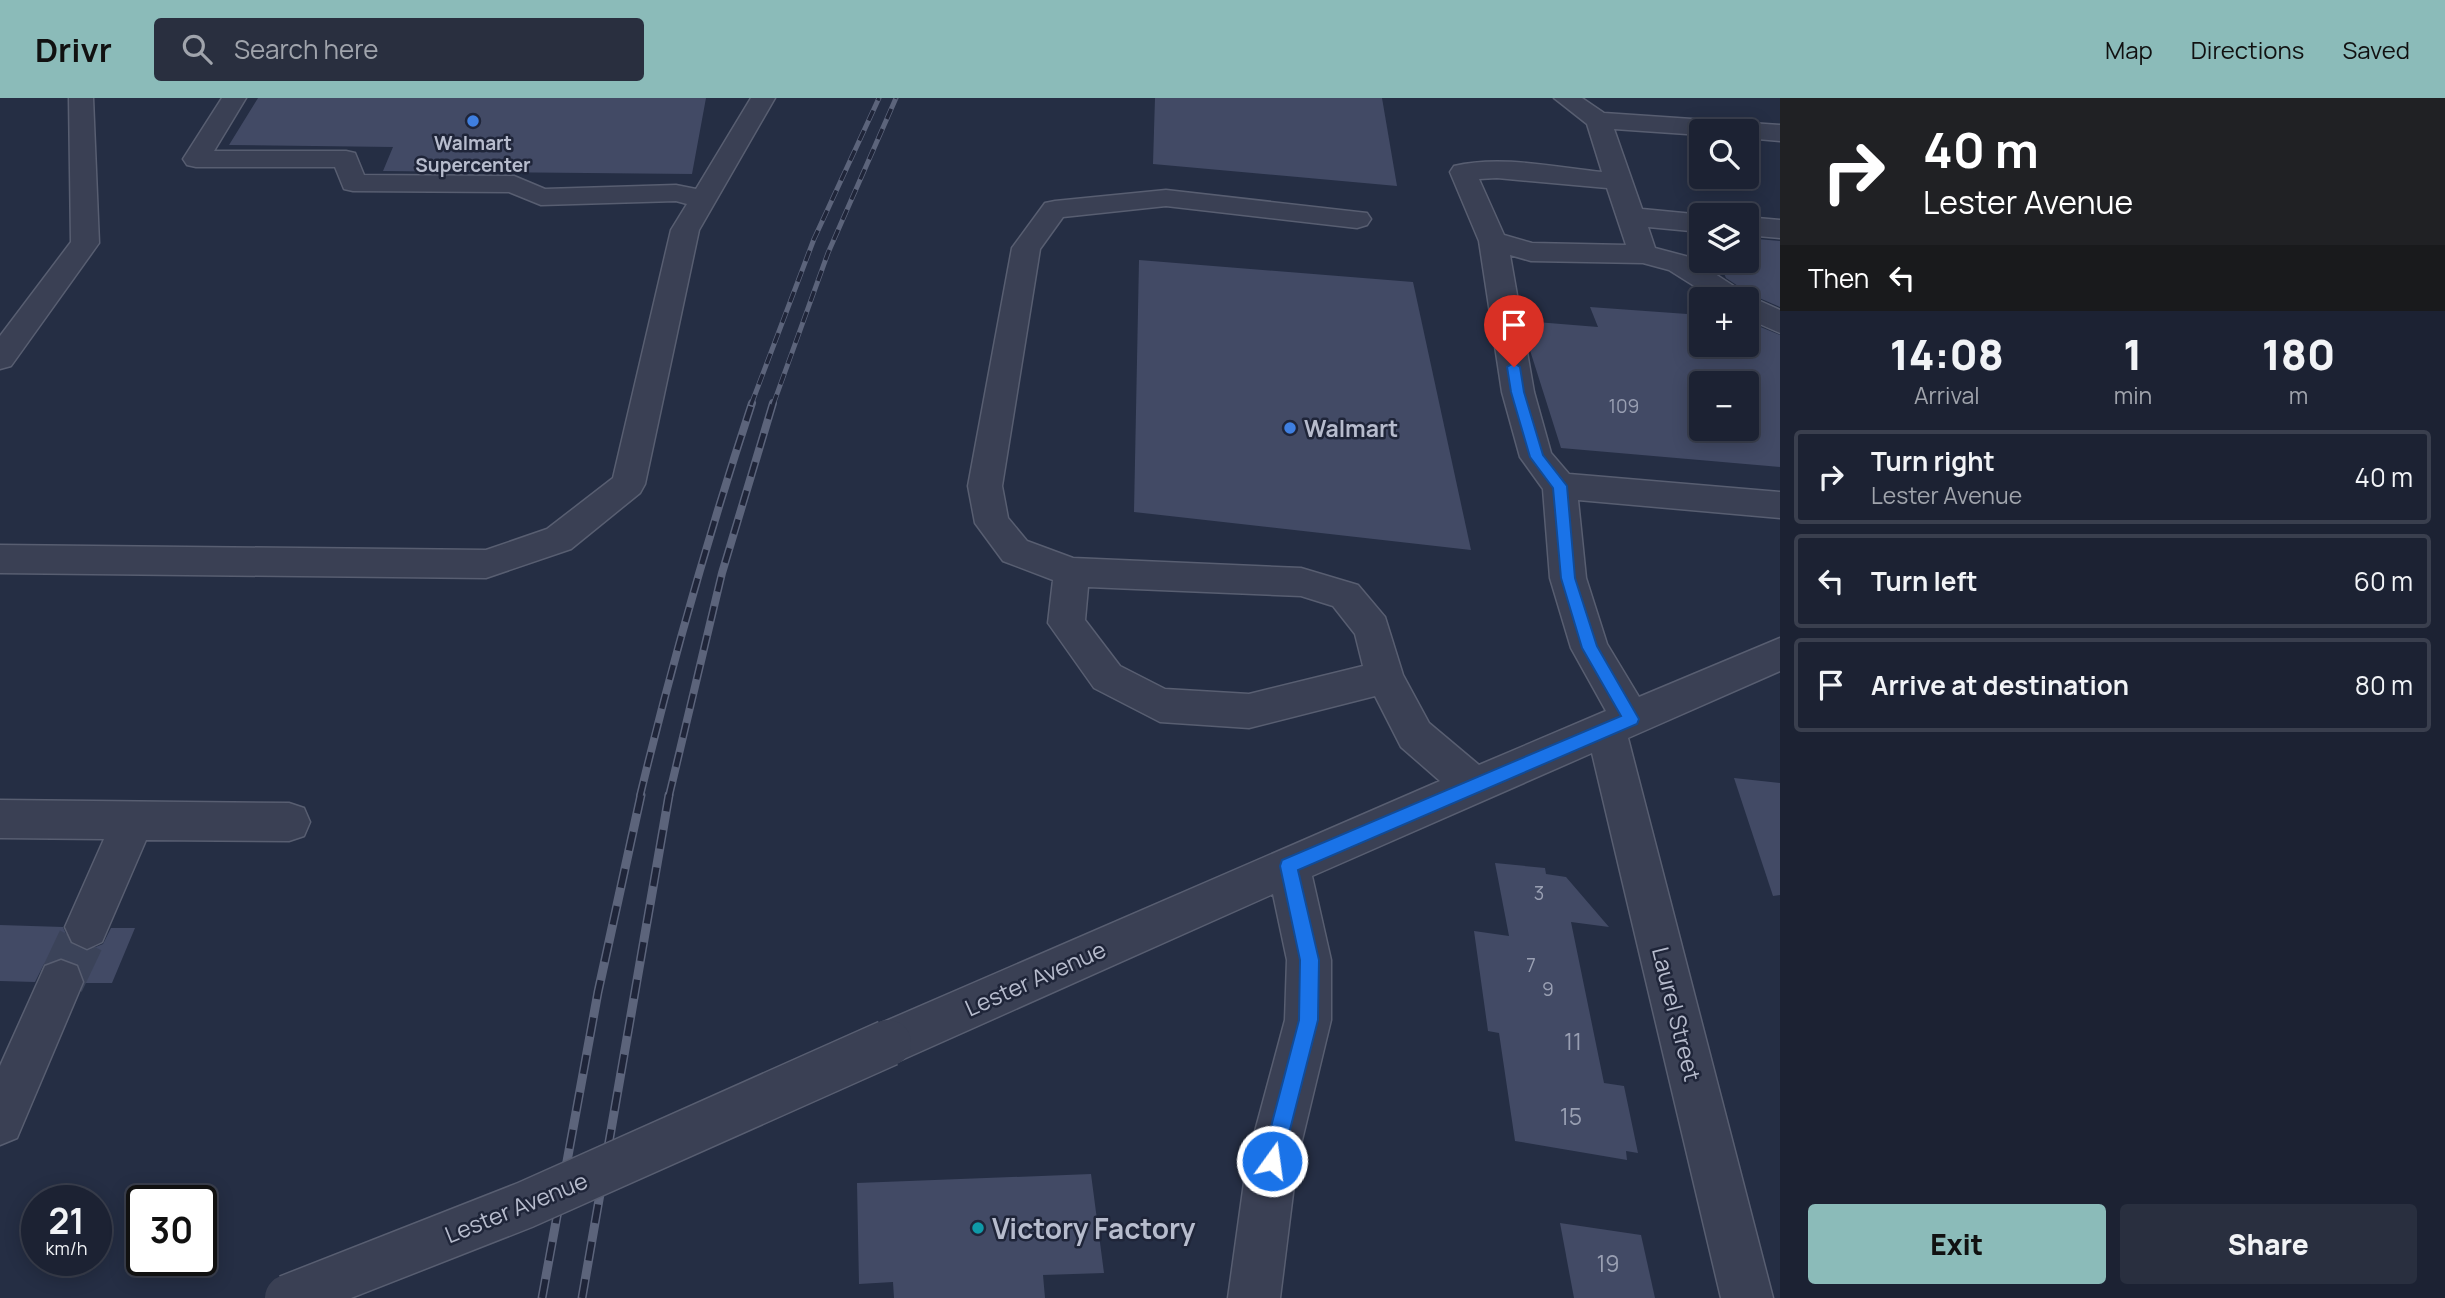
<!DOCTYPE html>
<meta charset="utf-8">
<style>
:root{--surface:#1c2233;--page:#292f3f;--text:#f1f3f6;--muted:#a0a4ac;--line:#3a3f4e;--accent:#8bbbb9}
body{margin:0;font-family:Manrope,sans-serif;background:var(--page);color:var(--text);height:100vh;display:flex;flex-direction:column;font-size:26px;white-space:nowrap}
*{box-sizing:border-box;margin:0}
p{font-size:23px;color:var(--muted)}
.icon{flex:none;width:38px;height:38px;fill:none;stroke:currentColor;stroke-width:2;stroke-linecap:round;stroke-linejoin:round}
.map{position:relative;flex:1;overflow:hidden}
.details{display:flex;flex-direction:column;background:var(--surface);width:665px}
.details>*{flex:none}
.guide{background:#202124;color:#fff;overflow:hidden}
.buttons{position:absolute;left:1689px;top:21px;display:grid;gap:14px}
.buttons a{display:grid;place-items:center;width:70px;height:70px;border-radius:7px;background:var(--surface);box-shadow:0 4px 18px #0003,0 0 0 2px var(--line);font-size:35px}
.speed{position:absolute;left:21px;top:1087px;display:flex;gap:14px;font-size:35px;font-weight:700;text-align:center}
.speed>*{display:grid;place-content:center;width:91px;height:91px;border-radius:50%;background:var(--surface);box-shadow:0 4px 18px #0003,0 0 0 2px var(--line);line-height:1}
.speed small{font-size:18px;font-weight:400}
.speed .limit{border:4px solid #111;border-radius:10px;background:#fff;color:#111}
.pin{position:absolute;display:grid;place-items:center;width:60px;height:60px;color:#fff;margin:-72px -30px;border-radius:50% 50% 50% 0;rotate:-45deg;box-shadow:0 0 7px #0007}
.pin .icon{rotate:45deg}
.me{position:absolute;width:77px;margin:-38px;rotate:14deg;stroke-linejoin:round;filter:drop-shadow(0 0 5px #0008)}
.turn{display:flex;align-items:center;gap:24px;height:147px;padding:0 28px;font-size:32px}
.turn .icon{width:91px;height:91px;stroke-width:2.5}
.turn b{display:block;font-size:49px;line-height:60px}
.then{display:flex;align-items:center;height:66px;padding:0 28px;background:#0003;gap:14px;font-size:26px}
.eta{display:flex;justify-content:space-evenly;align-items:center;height:119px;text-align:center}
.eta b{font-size:42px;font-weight:800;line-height:49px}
.cta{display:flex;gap:14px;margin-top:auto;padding:14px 28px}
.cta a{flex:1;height:80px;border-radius:7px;background:var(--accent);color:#111;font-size:28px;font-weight:800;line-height:80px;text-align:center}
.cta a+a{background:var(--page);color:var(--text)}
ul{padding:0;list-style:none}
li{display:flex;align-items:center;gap:21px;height:94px;margin:0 14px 10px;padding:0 14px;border:4px solid var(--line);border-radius:7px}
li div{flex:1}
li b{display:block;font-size:26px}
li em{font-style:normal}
header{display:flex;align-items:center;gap:42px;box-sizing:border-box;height:98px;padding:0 35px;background:var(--accent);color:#111}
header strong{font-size:33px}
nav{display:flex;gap:38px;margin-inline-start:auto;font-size:24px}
.search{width:490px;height:63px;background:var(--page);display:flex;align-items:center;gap:18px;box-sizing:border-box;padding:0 24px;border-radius:7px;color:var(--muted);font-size:26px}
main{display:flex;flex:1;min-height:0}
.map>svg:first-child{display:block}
</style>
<header>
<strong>Drivr</strong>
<div class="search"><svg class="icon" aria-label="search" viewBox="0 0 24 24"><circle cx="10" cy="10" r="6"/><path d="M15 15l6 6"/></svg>Search here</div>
<nav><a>Map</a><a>Directions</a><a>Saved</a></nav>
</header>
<main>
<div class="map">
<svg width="1780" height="1200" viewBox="0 0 1780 1200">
<rect width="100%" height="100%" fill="#252e44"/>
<g fill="#424a65" fill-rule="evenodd">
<path d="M258 0H706L692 76 383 73 393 49 229 47Z"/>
<path d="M1155 0H1382L1397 88 1153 66Z"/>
<path d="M1746 140 1780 143V209L1750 196 1726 180 1721 169 1749 171Z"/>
<path d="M1139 162 1413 184 1471 452 1134 414Z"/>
<path d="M1590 209 1701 217V247H1746V223L1780 237V369L1561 350 1528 246 1524 223 1598 229ZM1701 285H1746V331H1701Z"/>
<path d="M1734 680 1780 685V797L1773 798Z"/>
<path d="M1495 765 1545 770 1546 776 1566 779 1609 829 1571 824 1604 985 1624 988 1638 1055 1626 1053 1627 1062 1515 1043 1499 935 1488 933 1474 833 1509 838Z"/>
<path d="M0 827 63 829 70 845 86 853 103 846 111 830H135L112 885H85L79 867 62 860 44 866 35 884 0 883Z"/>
<path d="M1091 1076 1104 1175 1043 1177 1045 1200H894L893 1184 859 1186 857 1085Z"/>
<path d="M1560 1125 1641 1137 1655 1200H1574Z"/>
</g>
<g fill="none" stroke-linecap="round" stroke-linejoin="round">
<path stroke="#3b4359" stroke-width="46" stroke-dasharray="46 23" stroke-linecap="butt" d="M61 884 87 829"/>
<g stroke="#585e71" stroke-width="3">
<g id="minor">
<path d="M69 0H93L99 145 11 268 0 271V238L71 144Z"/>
<path d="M222 0H246L214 53H346L355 55 364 77 514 78 545 91 676 87 696 91 751 0H775L699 132 645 386 640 395 571 451 486 480 0 475V447L486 452 547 431 613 380 671 132 687 106 676 103 541 107 509 94 353 93 344 91 335 69H196L187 67 183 61Z"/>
<path d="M1554 0H1582L1604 15 1780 27V43L1746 40V33H1701V37L1614 31 1642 111 1704 117H1701V134L1648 129 1655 150 1689 159 1749 198 1780 212V235L1746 220V201H1715L1669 172 1643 165 1531 163 1510 157 1534 294 1551 355 1569 376 1780 394V420L1578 402 1586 480 1607 546 1639 599 1780 540V573L1628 640 1773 1200H1721L1592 655 1312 778 1331 862V922L1297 1063 1280 1200H1228L1247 1063 1285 922 1287 862 1273 796 888 968 872 961 865 945 872 929 1440 683 1401 649 1375 598 1249 630 1160 624 1094 590 1048 525 1053 482 1003 463 975 425 968 388 1012 150 1045 105 1055 103 1166 92 1367 115 1371 121 1367 127 1357 130 1166 108 1063 119 1040 151 1002 388 1008 420 1027 443 1073 460 1301 470 1358 487 1385 519 1403 577 1429 625 1479 667 1606 613 1571 550 1550 480 1543 391 1520 359 1502 294 1479 143 1450 74 1454 68C1500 57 1555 69 1602 74L1587 26ZM1497 80 1607 90 1626 147 1532 145 1504 137 1479 81ZM1088 489 1301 498 1333 508 1355 536 1363 568 1249 596 1165 591 1120 568 1085 522Z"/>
<path d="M1746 119 1780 122V140L1746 137Z"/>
<path d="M0 702 289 705 304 710 310 724 304 738 289 743 146 742 102 844 87 851 72 844 65 829 104 741 0 740Z"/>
<path d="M61 862 77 868 83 884 17 1040 0 1047V968L45 868Z"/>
</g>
</g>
<use href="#minor" fill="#3a4054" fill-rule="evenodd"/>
<g stroke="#5c647b" stroke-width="5">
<g id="rail-far2">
<path d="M751 307 814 141 879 0"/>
<path d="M773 307 828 155 896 0"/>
</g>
</g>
<g stroke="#5c647b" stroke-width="8">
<g id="rail-far1">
<path d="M640 698C672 565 709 435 752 305"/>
<path d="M669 698 722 475 773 305"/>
</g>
</g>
<g stroke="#5c647b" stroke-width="9">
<g id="rail">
<path d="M542 1200 598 894 641 697"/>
<path d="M582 1200 669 697"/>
</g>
</g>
<use href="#rail-far2" stroke="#1f2539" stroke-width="3.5" stroke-dasharray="11" stroke-linecap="butt"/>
<use href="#rail-far1" stroke="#1f2539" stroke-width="5" stroke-dasharray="15" stroke-linecap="butt"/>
<use href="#rail" stroke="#1f2539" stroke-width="6" stroke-dasharray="19" stroke-linecap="butt"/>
<g stroke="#585e71" stroke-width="49" stroke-linecap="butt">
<path id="minor-bridge" d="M288 1200 525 1107 888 945"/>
</g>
<use href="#minor-bridge" stroke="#3a4054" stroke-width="46"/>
</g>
<path fill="#1a73e8" stroke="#114b97" stroke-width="2" d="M1514 265 1520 269 1524 294 1543 357 1567 388 1575 480 1597 548 1639 621 1637 626 1298 772 1319 862 1318 922 1282 1063 1279 1070 1272 1073 1265 1070 1262 1063 1299 922 1300 862 1280 768 1282 762 1621 618 1582 550 1561 480 1553 390 1530 359 1511 294 1507 269Z"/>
<g fill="#3f7fe0" stroke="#1f2539" stroke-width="2.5">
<circle cx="473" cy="23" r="7"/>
<circle cx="1290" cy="330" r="7"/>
</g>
<circle fill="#0f9aa8" stroke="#1f2539" stroke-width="2.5" cx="978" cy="1130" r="7"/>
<g text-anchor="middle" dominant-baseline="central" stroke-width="5" stroke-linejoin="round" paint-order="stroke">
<g font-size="19" font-weight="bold" fill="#b7bccd" stroke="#1f2539">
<text x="473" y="45">Walmart<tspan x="473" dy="22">Supercenter</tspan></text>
</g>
<g font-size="19" fill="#9aa0b3">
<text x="1624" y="308">109</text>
<text x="1539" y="795">3</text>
<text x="1531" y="867">7</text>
<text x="1548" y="891">9</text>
</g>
<g font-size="23" font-weight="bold" fill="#b7bccd" stroke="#1f2539" text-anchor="start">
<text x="1304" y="330">Walmart</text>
</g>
<g font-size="23" fill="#b7bccd" stroke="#1f2539">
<text transform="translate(1035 880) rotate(-24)">Lester Avenue</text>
<text transform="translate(1677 916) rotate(76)">Laurel Street</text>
<text transform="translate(516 1109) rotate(-22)">Lester Avenue</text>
</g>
<g font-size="23" fill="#9aa0b3">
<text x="1573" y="943">11</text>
<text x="1571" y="1018">15</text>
<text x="1608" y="1165">19</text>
</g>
<g font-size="28" font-weight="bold" fill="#b7bccd" stroke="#1f2539" text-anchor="start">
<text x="992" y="1130">Victory Factory</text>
</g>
</g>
</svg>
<div class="buttons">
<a><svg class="icon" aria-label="search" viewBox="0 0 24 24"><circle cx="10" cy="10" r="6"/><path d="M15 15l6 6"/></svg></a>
<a><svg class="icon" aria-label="layers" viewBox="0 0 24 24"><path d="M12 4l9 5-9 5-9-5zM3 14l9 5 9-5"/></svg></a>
<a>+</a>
<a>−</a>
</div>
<div class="speed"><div>21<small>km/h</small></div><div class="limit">30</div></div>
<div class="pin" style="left:1514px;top:269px;background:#d93025"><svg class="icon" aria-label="arrive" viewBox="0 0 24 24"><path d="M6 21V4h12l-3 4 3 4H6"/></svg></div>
<svg class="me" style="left:1272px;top:1063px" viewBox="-20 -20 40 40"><circle r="17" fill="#1a73e8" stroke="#fff" stroke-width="3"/><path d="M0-11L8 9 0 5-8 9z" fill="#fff"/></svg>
</div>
<section class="details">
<div class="guide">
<div class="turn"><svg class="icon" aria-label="right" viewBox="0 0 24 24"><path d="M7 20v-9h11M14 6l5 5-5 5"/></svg><div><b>40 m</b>Lester Avenue</div></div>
<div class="then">Then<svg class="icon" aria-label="left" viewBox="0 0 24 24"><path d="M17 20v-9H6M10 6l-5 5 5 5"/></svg></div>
</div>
<div class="eta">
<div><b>14:08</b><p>Arrival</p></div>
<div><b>1</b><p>min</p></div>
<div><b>180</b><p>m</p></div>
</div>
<ul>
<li><svg class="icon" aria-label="right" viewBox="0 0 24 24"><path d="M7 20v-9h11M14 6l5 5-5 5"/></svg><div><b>Turn right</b><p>Lester Avenue</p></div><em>40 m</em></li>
<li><svg class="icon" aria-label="left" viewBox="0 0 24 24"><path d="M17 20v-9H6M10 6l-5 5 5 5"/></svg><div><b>Turn left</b></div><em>60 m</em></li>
<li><svg class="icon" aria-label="arrive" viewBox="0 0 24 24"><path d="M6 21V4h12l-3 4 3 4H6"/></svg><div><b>Arrive at destination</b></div><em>80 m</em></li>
</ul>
<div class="cta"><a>Exit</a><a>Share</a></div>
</section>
</main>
